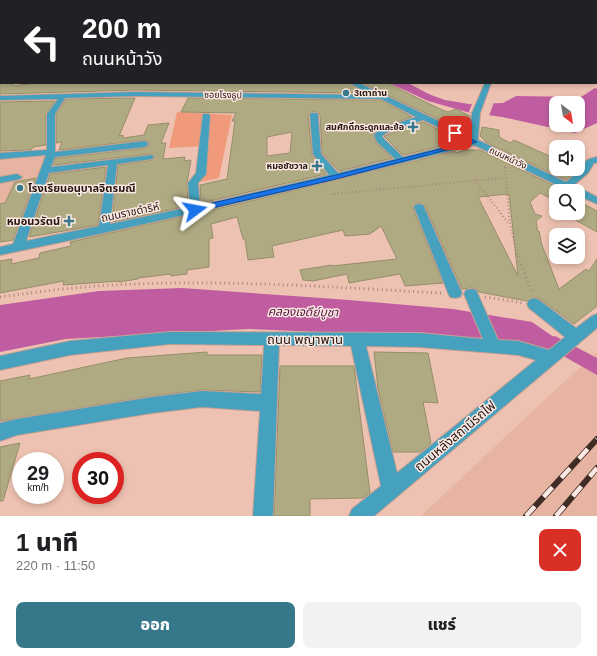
<!DOCTYPE html>
<html lang="th">
<meta charset="utf-8">
<style>
:root{--surface:#fff;--page:#f2f2f2;--text:#202124;--muted:#757577;--accent:#36778a}
body{margin:0;font-family:Arial,"Noto Sans Thai",sans-serif;background:var(--page);color:var(--text);height:100vh;display:flex;flex-direction:column;font-size:15px;white-space:nowrap}
*{box-sizing:border-box;margin:0}
p{font-size:13px;color:var(--muted)}
.icon{flex:none;width:22px;height:22px;fill:none;stroke:currentColor;stroke-width:2;stroke-linecap:round;stroke-linejoin:round}
.map{position:relative;height:516px;overflow:hidden}
.details{display:flex;flex-direction:column;background:var(--surface);flex:1}
.details>*{flex:none}
.top-card{position:absolute;left:0px;top:0px;width:597px;height:84px;box-shadow:0 2px 6px #0003;background:#202124;color:#fff;overflow:hidden}
.needle{width:26px;rotate:149deg}
.fabs{position:absolute;left:549px;top:96px;display:grid;gap:8px}
.fabs a{display:grid;place-items:center;width:36px;height:36px;border-radius:8px;background:var(--surface);box-shadow:0 2px 6px #0003;font-size:20px}
.speed{position:absolute;left:12px;top:452px;display:flex;gap:8px;font-size:20px;font-weight:700;text-align:center}
.speed>*{display:grid;place-content:center;width:52px;height:52px;border-radius:50%;background:var(--surface);box-shadow:0 2px 6px #0003;line-height:1}
.speed small{font-size:10px;font-weight:400}
.speed .limit{border:6px solid #d22;background:#fff;color:#111}
.pin{position:absolute;display:grid;place-items:center;width:34px;height:34px;color:#fff;margin:-17px;border-radius:8px;box-shadow:0 2px 6px #0006}
.me{position:absolute;width:44px;margin:-22px;rotate:77deg;stroke-linejoin:round;filter:drop-shadow(0 0 3px #0008)}
.turn{display:flex;align-items:center;gap:14px;height:84px;padding:0 16px;font-size:18px}
.turn .icon{width:52px;height:52px;stroke-width:2.5}
.turn b{display:block;font-size:28px;line-height:34px}
.round{display:grid;place-items:center;flex:none;width:42px;height:42px;border-radius:8px;background:var(--page)}
.summary{display:flex;align-items:center;justify-content:space-between;height:68px;padding:0 16px}
h1{font-size:24px;font-weight:800;line-height:30px}
.button{display:flex;gap:8px;margin-top:auto;padding:8px 16px}
.button a{flex:1;height:46px;border-radius:8px;background:var(--accent);color:#fff;font-size:16px;font-weight:800;line-height:46px;text-align:center}
.button a+a{background:var(--page);color:var(--text)}
.map>svg:first-child{display:block}
</style>
<div class="map">
<svg width="597" height="516" viewBox="0 0 597 516">
<rect width="100%" height="100%" fill="#eec2b2"/>
<g fill="#e7b4a2">
<path d="M51 155 29 218 0 223V159Z"/>
<path d="M597 352V516H421L539 405Z"/>
</g>
<path fill="#f19a7b" d="M177 112 232 115 219 178 196 183 206 146 169 148Z"/>
<g fill="#c05da1" fill-rule="evenodd">
<path d="M389 83H398L445 100 469 104 503 103 516 96 581 97 595 88 597 89V123L575 133 502 117 467 112 428 101ZM556 103H578V125H556Z"/>
<path d="M182 288 349 300 453 309 532 322 561 342 549 349 462 338 249 329 66 339 0 352V305L99 291Z"/>
</g>
<path fill="#eec2b2" d="M473 101 494 102 489 116 469 112Z"/>
<g fill="none" stroke-linecap="round" stroke-linejoin="round">
<g fill="#c05da1" fill-rule="evenodd">
<rect x="596" y="76" width="1" height="5"/>
<path d="M398 83H408L440 100 436 102H433Z"/>
<path d="M555 336 597 358V375L549 348 547 343 549 338Z"/>
</g>
</g>
<g fill="#b0aa83" stroke="#948f68" fill-rule="evenodd">
<path d="M0 83H13V86L35 83H349L365 93 134 90 0 94Z"/>
<path d="M362 83H387L440 109 448 112 456 109 470 116V123L459 129Z"/>
<path d="M135 98 119 136 123 135V138L144 135 148 125 169 123 161 143H166L163 159 185 157 184 161 191 160 187 183 188 206 112 222 118 165 152 160 155 156 152 154 53 165 56 158 145 148 150 145V143L145 140 59 150 62 142 56 143V114L66 99Z"/>
<path d="M188 98 381 100 412 117 380 128 373 135 376 143 392 158 339 171 322 153 320 115 317 112H311L308 115 312 154 326 174 201 203 200 185 227 179 235 121H232L236 113 181 112ZM292 132 290 153 267 156V137Z"/>
<path d="M55 101 46 114V145L33 147 31 150 0 151V102Z"/>
<path d="M423 122 450 135 447 136 454 140V143L403 155 384 136Z"/>
<path d="M482 127 499 130V137L510 143 514 140 556 159V169H579L566 180 487 143 480 136Z"/>
<path d="M466 150H480L559 188 556 191V201L540 193 530 202 535 214 542 216 536 221 538 232 539 231 542 245 559 289 586 269 589 271 597 259V306L574 324 540 299 535 297 527 301 479 292 476 289 471 288 462 289 425 206 423 204 419 203 415 204 413 208 443 283 405 286 400 274 349 283 347 274 313 281 303 280 300 270 332 265V266L397 259 381 226 370 234 345 236 343 230 272 246 274 257 248 260 245 239H243L237 217 211 224 213 238 209 239V267L187 270V274L171 276V274L138 278V279L119 282 120 281 63 285 64 281 0 293V261L12 259 11 264 39 258 40 253 71 246 70 242 238 204 455 151V153ZM509 194 518 276 478 197Z"/>
<path d="M106 167 98 225 29 237 50 174Z"/>
<path d="M36 178 13 240 0 242V204L5 203 15 182Z"/>
<path d="M578 201 597 211V232L563 213H578Z"/>
<path d="M207 352V355H262L260 392 202 390 152 396 0 421V381L30 375 29 379 127 358Z"/>
<path d="M374 352 428 353 438 403 423 402 431 443 420 452H393L378 389Z"/>
<path d="M280 366H354L370 493 363 498 310 499V516H274Z"/>
<path d="M20 443 3 501H0V447Z"/>
</g>
<g fill="none" stroke-linecap="round" stroke-linejoin="round">
<g stroke="#c6a092" stroke-width="2">
<g id="minor">
<rect x="25" y="0" width="4" height="1"/>
<rect x="75" y="0" width="5" height="1"/>
<rect x="129" y="0" width="4" height="1"/>
<rect x="182" y="0" width="6" height="1"/>
<path d="M438 0H445L446 1H439Z"/>
<path d="M523 0H529L530 1H522Z"/>
<path d="M559 0H564L559 1Z"/>
<rect x="0" y="11" width="1" height="2"/>
<rect x="596" y="23" width="1" height="4"/>
<rect x="0" y="31" width="1" height="4"/>
<rect x="596" y="56" width="1" height="4"/>
<rect x="0" y="60" width="1" height="4"/>
<path d="M350 83H359L470 136 472 113 485 83H491L480 113 478 140 566 182C570 178 576 175 579 171 587 162 582 160 597 157V163H594L588 173 574 185 597 197V204L578 195V191H569L474 145C317 185 160 222 0 255V247L13 244 46 155 0 159V153L47 150V114L58 99 3 100H0V96L134 92 371 95ZM134 96 381 99 416 117 380 129 374 135 377 142 395 159 338 173 321 154 318 115 317 113H311L310 115 313 154 329 175 200 205 198 183 206 174 210 116 209 114H203L196 173 188 183 190 207 110 224 117 164 152 159 154 157 152 155 51 167 55 157 145 147 149 144 145 141 55 152V114L65 98ZM423 120 467 141 403 157 384 139 382 136 386 133ZM108 165 99 226 26 241 49 173Z"/>
<path d="M17 174 22 177 20 179 0 183V177Z"/>
<path d="M419 204 423 205 424 207 462 293 460 297 455 298 450 297 448 293 414 207 415 205Z"/>
<path d="M471 289 476 290 498 340 518 341 549 350 565 337 529 308 527 304 529 300 534 298 539 300 576 328 592 316 597 314V328L374 516H349L352 509 381 486 351 346 279 345 273 516H253L260 411 202 407 152 413 17 435 0 441V423L17 419 152 397 202 391 261 394 264 345 170 344 70 355 0 370V356L70 341 170 332 419 333 483 339 464 294 466 290ZM366 346 419 347 518 355 536 360 397 473Z"/>
</g>
</g>
<path stroke="#a8867a" stroke-width="1.5" stroke-dasharray="0.5 1.5" stroke-linecap="butt" d="M505 166V168"/>
<g stroke="#a8867a" stroke-width="2" stroke-dasharray="1 2.5" stroke-linecap="butt">
<path d="M505 167 510 224 518 257"/>
<path d="M475 180 509 224"/>
<path d="M331 194 505 178"/>
</g>
<g stroke="#a8867a" stroke-width="3" stroke-dasharray="1 3.5" stroke-linecap="butt">
<path d="M518 256 532 293"/>
<path d="M0 297C37 292 74 287 112 285 222 279 332 287 442 293"/>
<path d="M485 297 524 303"/>
</g>
<use href="#minor" fill="#45a1bd" fill-rule="evenodd"/>
<g stroke="#3f2c25" stroke-width="6">
<g id="rail">
<path d="M526 516 597 439"/>
<path d="M556 516 597 468"/>
</g>
</g>
<use href="#rail" stroke="#fce9e3" stroke-width="4.5" stroke-dasharray="13" stroke-linecap="butt"/>
</g>
<path fill="#1a73e8" stroke="#114b97" d="M453 132H458L477 142 336 179 195 212 191 210 195 207 336 175 468 142 453 135Z"/>
<g fill="#36778a" stroke="#fce9e3" stroke-width="1.5">
<circle cx="346" cy="93" r="4"/>
<path d="M411 121h4v4h4v4h-4v4h-4v-4h-4v-4h4z"/>
<path d="M315 160h4v4h4v4h-4v4h-4v-4h-4v-4h4z"/>
<circle cx="20" cy="188" r="4"/>
<path d="M67 215h4v4h4v4h-4v4h-4v-4h-4v-4h4z"/>
</g>
<g text-anchor="middle" dominant-baseline="central" stroke-width="3" stroke-linejoin="round" paint-order="stroke">
<g font-size="9" font-weight="bold" fill="#251610" stroke="#fce9e3" text-anchor="end">
<text x="354" y="93" text-anchor="start">3เตาถ่าน</text>
<text x="404" y="127">สมศักดิ์กระดูกและข้อ</text>
<text x="308" y="166">หมอชัชวาล</text>
</g>
<g font-size="9" fill="#251610" stroke="#fce9e3">
<text transform="translate(223 95) rotate(1)">ซอยโรงธูป</text>
<text transform="translate(508 158) rotate(25)">ถนนหน้าวัง</text>
</g>
<g font-size="11" font-weight="bold" fill="#251610" stroke="#fce9e3" text-anchor="start">
<text x="28" y="188">โรงเรียนอนุบาลจิตรมณี</text>
<text x="60" y="221" text-anchor="end">หมอนวรัตน์</text>
</g>
<g font-size="11" fill="#251610" stroke="#fce9e3">
<text transform="translate(130 212) rotate(-12)">ถนนราชดำริห์</text>
</g>
<g font-size="12" font-style="italic" fill="#511140" stroke="#fce9e3">
<text transform="translate(303 312) rotate(1)">คลองเจดีย์บูชา</text>
</g>
<g font-size="13" fill="#251610" stroke="#fce9e3">
<text x="305" y="339">ถนน พญาพาน</text>
<text transform="translate(455 436) rotate(-40)">ถนนหลังสถานีรถไฟ</text>
</g>
</g>
</svg>
<div class="fabs">
<a><svg class="needle" viewBox="-14 -14 28 28"><path d="M0-13l5 13h-10z" fill="#e53935"/><path d="M0 13l5-13h-10z" fill="#757577"/></svg></a>
<a><svg class="icon" aria-label="sound" viewBox="0 0 24 24"><path d="M4 9h4l5-4v14l-5-4H4zM17 9q2 3 0 6"/></svg></a>
<a><svg class="icon" aria-label="search" viewBox="0 0 24 24"><circle cx="10" cy="10" r="6"/><path d="M15 15l6 6"/></svg></a>
<a><svg class="icon" aria-label="layers" viewBox="0 0 24 24"><path d="M12 4l9 5-9 5-9-5zM3 14l9 5 9-5"/></svg></a>
</div>
<div class="speed"><div>29<small>km/h</small></div><div class="limit">30</div></div>
<div class="pin" style="left:455px;top:133px;background:#d93025"><svg class="icon" aria-label="arrive" viewBox="0 0 24 24"><path d="M6 21V4h12l-3 4 3 4H6"/></svg></div>
<svg class="me" style="left:195px;top:210px" viewBox="-20 -20 40 40"><path d="M0-17L14 15 0 8-14 15z" fill="#1a73e8" stroke="#fff" stroke-width="4"/></svg>
<div class="top-card">
<div class="turn"><svg class="icon" aria-label="left" viewBox="0 0 24 24"><path d="M17 20v-9H6M10 6l-5 5 5 5"/></svg><div><b>200 m</b>ถนนหน้าวัง</div></div>
</div>
</div>
<section class="details">
<div class="summary"><div><h1>1 นาที</h1><p>220 m · 11:50</p></div><a class="round" style="background:#d93025;color:#fff"><svg class="icon" aria-label="close" viewBox="0 0 24 24"><path d="M6 6l12 12M18 6L6 18"/></svg></a></div>
<div class="button"><a>ออก</a><a>แชร์</a></div>
</section>
